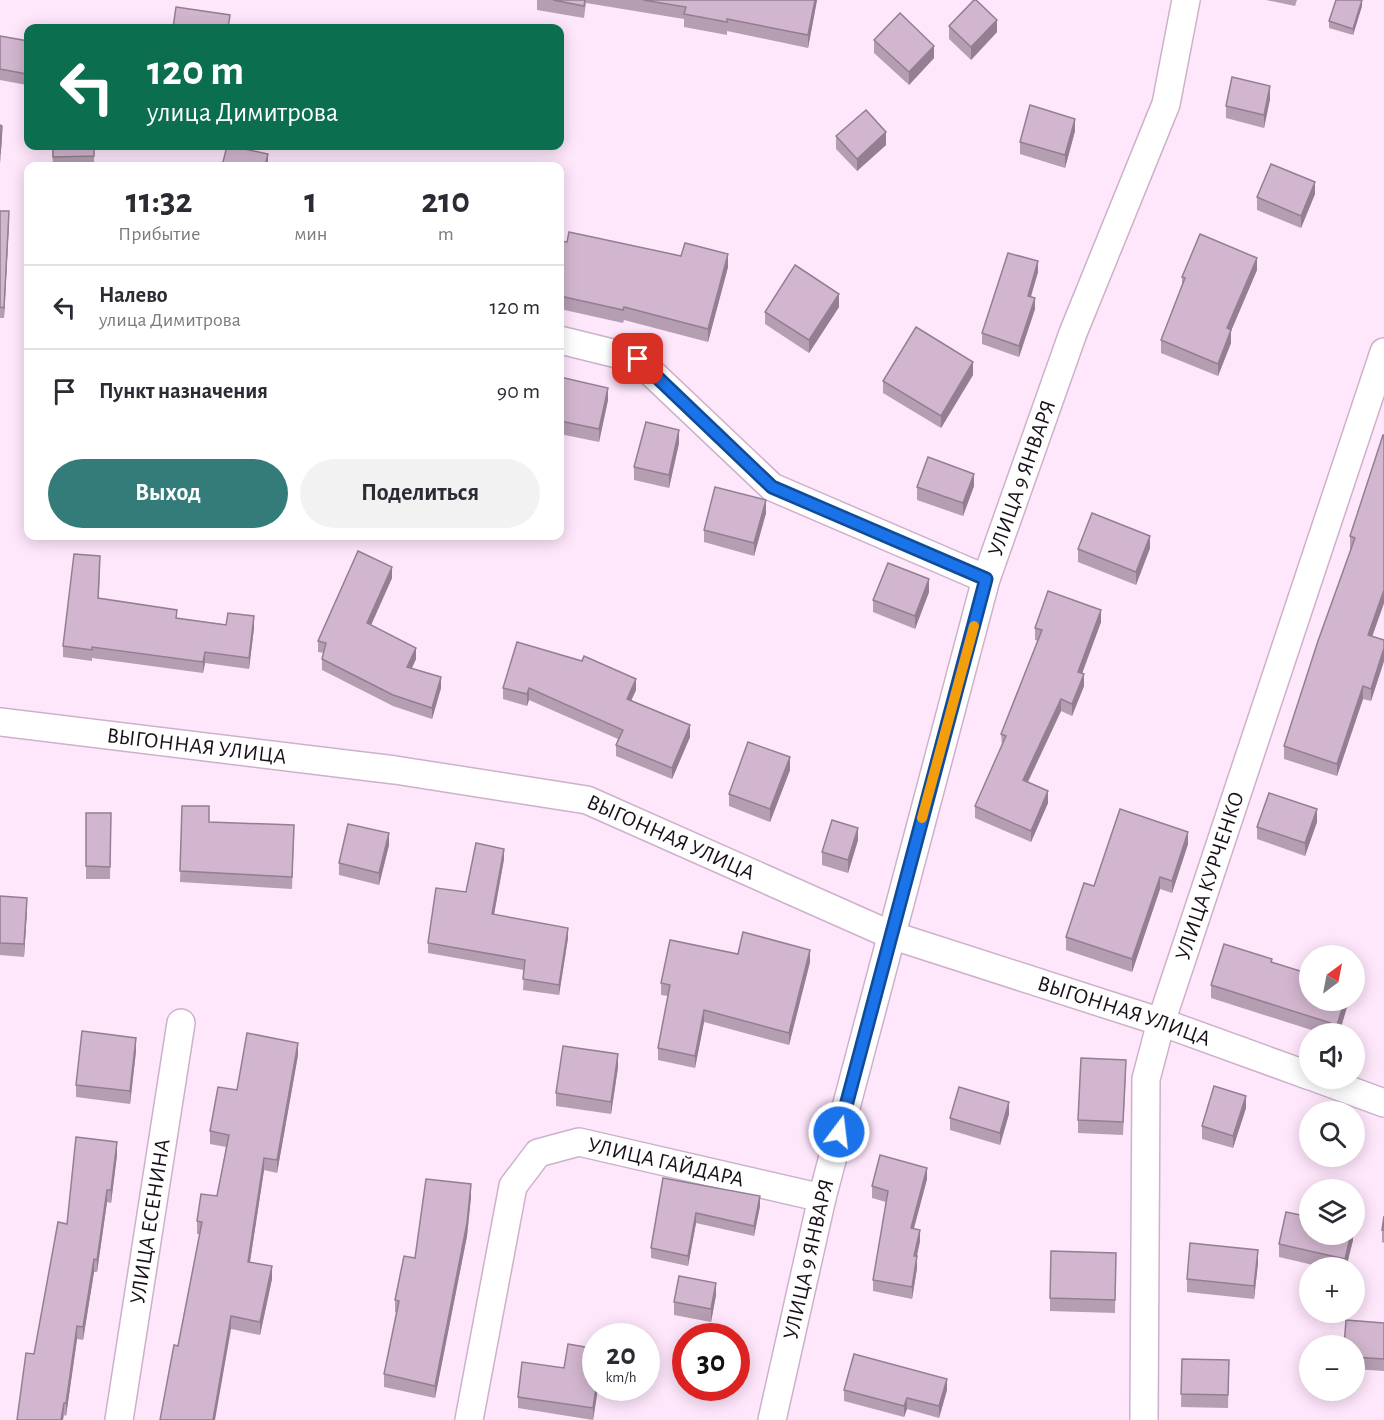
<!DOCTYPE html>
<html lang="ru">
<meta charset="utf-8">
<style>
:root{--surface:#fff;--page:#f2f2f3;--text:#2b2b33;--muted:#7c7c81;--line:#e1e1e2;--accent:#337c7a}
body{margin:0;font-family:"Alegreya Sans",sans-serif;background:var(--page);color:var(--text);height:100vh;display:flex;flex-direction:column;font-size:22px;white-space:nowrap}
*{box-sizing:border-box;margin:0}
p{font-size:20px;color:var(--muted)}
.icon{flex:none;width:33px;height:33px;fill:none;stroke:currentColor;stroke-width:2;stroke-linecap:round;stroke-linejoin:round}
.map{position:relative;flex:1;overflow:hidden}
.drawer{position:absolute;left:24px;top:162px;width:540px;height:378px;display:flex;flex-direction:column;background:var(--surface);border-radius:12px;box-shadow:0 3px 15px #0003}
.drawer>*{flex:none}
.hud{position:absolute;left:24px;top:24px;width:540px;height:126px;border-radius:12px;box-shadow:0 3px 15px #0003;background:#0b6e4f;color:#fff;overflow:hidden}
.needle{width:39px;rotate:32deg}
.tools{position:absolute;left:1299px;top:945px;display:grid;gap:12px}
.tools a{display:grid;place-items:center;width:66px;height:66px;border-radius:50%;background:var(--surface);box-shadow:0 3px 15px #0003;font-size:30px}
.speed{position:absolute;left:582px;top:1323px;display:flex;gap:12px;font-size:30px;font-weight:700;text-align:center}
.speed>*{display:grid;place-content:center;width:78px;height:78px;border-radius:50%;background:var(--surface);box-shadow:0 3px 15px #0003;line-height:1}
.speed small{font-size:15px;font-weight:400}
.speed .limit{border:9px solid #d22;background:#fff;color:#111}
.pin{position:absolute;display:grid;place-items:center;width:51px;height:51px;color:#fff;margin:-26px;border-radius:12px;box-shadow:0 3px 9px #0006}
.me{position:absolute;width:66px;margin:-33px;rotate:15deg;stroke-linejoin:round;filter:drop-shadow(0 0 4px #0008)}
.turn{display:flex;align-items:center;gap:21px;height:126px;padding:0 24px;font-size:27px}
.turn .icon{width:78px;height:78px;stroke-width:2.5}
.turn b{display:block;font-size:42px;line-height:51px}
.eta{display:flex;justify-content:space-evenly;align-items:center;height:102px;text-align:center}
.eta b{font-size:36px;font-weight:700;line-height:42px}
.button{display:flex;gap:12px;margin-top:auto;padding:12px 24px}
.button a{flex:1;height:69px;border-radius:36px;background:var(--accent);color:#fff;font-size:24px;font-weight:700;line-height:69px;text-align:center}
.button a+a{background:var(--page);color:var(--text)}
ul{padding:0;list-style:none}
li{display:flex;align-items:center;gap:18px;height:84px;padding:0 24px;border-top:2px solid var(--line)}
li div{flex:1}
li b{display:block;font-size:22px}
li em{font-style:normal}
.map>svg:first-child{display:block}
</style>
<div class="map">
<svg width="1384" height="1420" viewBox="0 0 1384 1420">
<rect width="100%" height="100%" fill="#fee6fb"/>
<g fill="none" stroke-linecap="round" stroke-linejoin="round">
<g stroke="#cdb1cb" stroke-width="30">
<g id="minor">
<path d="M560 340 637 359 772 487 986 579"/>
<path id="s1" d="M0 722 395 770 587 800 891 935 1161 1022 1310 1076"/>
<path d="M1316 1078 1384 1103"/>
<path id="s2" d="M119 1420 181 1023"/>
<path id="s3" d="M469 1420 513 1186 538 1153 579 1142 822 1198"/>
<path id="s4" d="M772 1420 822 1198 986 579 1073 333 1166 104 1186 0"/>
<path id="s5" d="M1144 1420 1146 1079 1161 1022 1384 352"/>
</g>
</g>
<use href="#minor" stroke="#fff" stroke-width="27"/>
</g>
<g fill="#b59db2">
<path d="M537 0H817L808 48 727 31V35L684 27V19L586 3 584 18 537 10Z"/>
<path d="M1266 0H1297L1295 6Z"/>
<path d="M1362 6 1353 35 1329 28V21Z"/>
<path d="M949 26 997 32 971 60 949 39Z"/>
<path d="M0 36 28 41 27 85 0 80Z"/>
<path d="M874 40 934 58 909 85 874 53Z"/>
<path d="M1270 99 1264 128 1226 118V106Z"/>
<path d="M1075 131 1065 168 1020 154V142Z"/>
<path d="M836 136 886 145 857 171 836 149Z"/>
<path d="M52 146H94V166H53Z"/>
<path d="M1315 194 1301 228 1257 210V197Z"/>
<path d="M0 211 9 222 4 318H0Z"/>
<path d="M560 241 728 267 708 342 624 320 623 323 560 309Z"/>
<path d="M1257 270 1231 331V343L1218 376 1161 353V340L1182 285V277Z"/>
<path d="M1038 272 1030 297 1035 309 1019 357 982 344V333Z"/>
<path d="M839 307 809 353 765 324V312Z"/>
<path d="M973 375 941 428 883 393V381Z"/>
<path d="M560 377 608 400 599 442 560 434Z"/>
<path d="M1384 435V603L1372 637 1384 640V661L1371 701 1363 699 1337 776 1284 759V746L1351 549H1350V536Z"/>
<path d="M679 443 669 488 634 480V467Z"/>
<path d="M974 486 963 516 917 500V487Z"/>
<path d="M766 513 754 556 704 542V530Z"/>
<path d="M1150 548 1136 585 1078 562V549Z"/>
<path d="M100 567 99 598 177 618 254 628 249 669 205 663 203 673 92 658V661L63 657V646Z"/>
<path d="M392 578 371 625 416 659 412 668 441 688 432 719 393 706 322 670V659L324 653 318 652V641Z"/>
<path d="M929 592 915 629 873 612V600Z"/>
<path d="M1101 622 1082 674 1084 686 1072 716 1061 711 1028 782 1048 803 1031 842 975 818V806L1002 746 1001 734 1038 641 1035 640V628Z"/>
<path d="M503 688 636 690 631 700 690 737 672 779 616 756V745L618 739 529 700 527 706 503 699Z"/>
<path d="M790 770 770 822 729 806V794Z"/>
<path d="M182 806 209 822 294 837 292 889 180 882Z"/>
<path d="M86 813H111L110 879H86Z"/>
<path d="M1317 822 1305 856 1257 839V827Z"/>
<path d="M858 840 848 873 822 865V852Z"/>
<path d="M1188 844 1172 893 1160 889 1132 972 1066 950V937L1094 886Z"/>
<path d="M389 845 379 885 339 875V863Z"/>
<path d="M504 859 494 915 568 938 559 995 523 990 524 970 428 953V943L466 892Z"/>
<path d="M0 896 27 910 24 957 0 955Z"/>
<path d="M738 954 810 962 789 1045 704 1022 695 1068 658 1060V1048L668 996 661 995V983Z"/>
<path d="M1272 962 1349 1000 1339 1034H1324L1211 998V985Z"/>
<path d="M136 1051 130 1104 76 1097V1085Z"/>
<path d="M298 1055 277 1173 264 1170 250 1262 272 1279 260 1335 231 1329 178 1346 200 1234H197V1221L217 1196 226 1147 210 1144V1131L237 1090Z"/>
<path d="M618 1067 611 1114 556 1106V1093Z"/>
<path d="M1126 1073 1123 1135 1078 1133V1120Z"/>
<path d="M1246 1108 1233 1148 1202 1139V1126Z"/>
<path d="M1009 1114 1000 1145 950 1130V1118Z"/>
<path d="M117 1155 111 1203 107 1202 97 1272H94L83 1340 77 1339 66 1416 64 1415 63 1420H17L67 1224Z"/>
<path d="M663 1178 760 1206 754 1236 696 1223 688 1266 651 1258V1248Z"/>
<path d="M927 1179 914 1228 920 1241 917 1256V1268L912 1299 873 1291V1280L886 1202 872 1198V1186Z"/>
<path d="M471 1197 467 1236 435 1398 384 1387V1374L397 1313 395 1312V1300L415 1258Z"/>
<path d="M1384 1216V1243L1382 1242V1230Z"/>
<path d="M1353 1234V1240L1346 1268H1326L1279 1257V1244Z"/>
<path d="M1116 1253 1115 1313 1050 1311V1298Z"/>
<path d="M1258 1263 1254 1299 1187 1292V1279Z"/>
<path d="M716 1295 711 1322 674 1315V1302Z"/>
<path d="M1384 1323V1371L1354 1369V1346Z"/>
<path d="M1182 1359 1229 1360 1228 1408 1181 1407Z"/>
<path d="M598 1388 593 1420 518 1408V1397Z"/>
<path d="M844 1390H947L939 1418 907 1409 904 1417 844 1401Z"/>
</g>
<g fill="#937f91">
<path d="M815 0H817L808 48V35Z"/>
<path d="M1362 0V6L1353 35V29Z"/>
<path d="M997 20V32L971 60V47Z"/>
<path d="M934 46V58L909 85V72Z"/>
<path d="M28 65V75L27 85V74Z"/>
<path d="M1270 86V99L1264 128V115Z"/>
<path d="M1075 119V131L1065 168V155Z"/>
<path d="M2 126V136L0 164V154Z"/>
<path d="M886 132V145L857 171V159Z"/>
<path d="M268 154V166H265Z"/>
<path d="M1315 182V194L1301 228V216Z"/>
<path d="M9 211V222L4 318V308Z"/>
<path d="M728 254V267L708 342V329Z"/>
<path d="M1257 258V270L1231 331V343L1218 376V364L1227 328Z"/>
<path d="M1038 261V272L1028 307V296Z"/>
<path d="M839 294V307L809 353V340Z"/>
<path d="M1035 298V309L1019 357V346Z"/>
<path d="M973 362V375L941 428V416Z"/>
<path d="M608 388V400L599 442V429Z"/>
<path d="M679 430V443L669 488V475Z"/>
<path d="M974 474V486L963 516V503Z"/>
<path d="M766 500V513L754 556V543Z"/>
<path d="M1150 536V548L1136 585V572Z"/>
<path d="M392 567V578L367 634V623Z"/>
<path d="M929 579V592L915 629V616Z"/>
<path d="M1384 590V603L1368 648V635Z"/>
<path d="M1101 610V622L1078 684V672Z"/>
<path d="M254 616V628L249 669V658Z"/>
<path d="M416 648V659L407 678V667Z"/>
<path d="M1384 648V661L1371 701V689Z"/>
<path d="M205 652V663L203 673V662Z"/>
<path d="M1084 674V686L1072 716V704Z"/>
<path d="M441 677V688L432 719V708Z"/>
<path d="M636 679V690L627 710V699Z"/>
<path d="M1363 686V699L1337 776V764Z"/>
<path d="M529 688V700L527 706V694Z"/>
<path d="M1061 699V711L1023 792V780Z"/>
<path d="M690 725V737L672 779V768Z"/>
<path d="M790 757V770L770 822V809Z"/>
<path d="M1048 791V803L1031 842V831Z"/>
<path d="M1317 809V822L1305 856V843Z"/>
<path d="M858 828V840L848 873V860Z"/>
<path d="M1188 832V844L1172 893V881Z"/>
<path d="M389 833V845L379 885V873Z"/>
<path d="M504 849V859L492 925V914Z"/>
<path d="M1160 877V889L1132 972V959Z"/>
<path d="M27 898V910L24 957V944Z"/>
<path d="M568 928V938L559 995V985Z"/>
<path d="M810 950V962L789 1045V1033Z"/>
<path d="M1345 1000H1349L1339 1034H1337V1025Z"/>
<path d="M704 1010V1022L695 1068V1056Z"/>
<path d="M136 1038V1051L130 1104V1091Z"/>
<path d="M298 1043V1055L277 1173V1160Z"/>
<path d="M618 1054V1067L611 1114V1102Z"/>
<path d="M1246 1096V1108L1233 1148V1136Z"/>
<path d="M1009 1102V1114L1000 1145V1133Z"/>
<path d="M117 1142V1155L111 1203V1190Z"/>
<path d="M264 1158V1170L248 1274V1262Z"/>
<path d="M927 1168V1179L911 1239V1228Z"/>
<path d="M471 1184V1197L467 1236 435 1398V1386Z"/>
<path d="M107 1190V1202L97 1272V1260Z"/>
<path d="M760 1196V1206L754 1236V1226Z"/>
<path d="M696 1213V1223L688 1266V1256Z"/>
<path d="M920 1230V1241L914 1267V1256Z"/>
<path d="M1351 1234H1353V1240L1346 1268H1345V1259Z"/>
<path d="M1258 1250V1263L1254 1299V1286Z"/>
<path d="M917 1256V1268L912 1299V1287Z"/>
<path d="M94 1259V1272L83 1340V1327Z"/>
<path d="M272 1266V1279L260 1335V1322Z"/>
<path d="M716 1283V1295L711 1322V1309Z"/>
<path d="M231 1316V1329L215 1420H213Z"/>
<path d="M77 1326V1339L66 1416V1403Z"/>
<path d="M947 1379V1390L939 1418V1406Z"/>
<path d="M596 1388H598L593 1420V1408Z"/>
<path d="M907 1398V1409L904 1417V1406Z"/>
<path d="M64 1403 63 1420H61Z"/>
</g>
<g fill="#d2b6cf" stroke="#937f91" stroke-width="1.5">
<path d="M553 0H585L584 6Z"/>
<path d="M643 0H815L808 35 727 19V22L684 14 686 7Z"/>
<path d="M974 0H976L997 20 971 47 949 26Z"/>
<path d="M1336 0H1362L1353 29 1329 21Z"/>
<path d="M176 7 230 15 228 28H173Z"/>
<path d="M900 13 934 46 909 72 874 40Z"/>
<path d="M0 36 28 41V65L27 74 0 69Z"/>
<path d="M1232 77 1270 86 1264 115 1226 106Z"/>
<path d="M1030 105 1075 119 1065 155 1020 142Z"/>
<path d="M866 110 886 132 857 159 836 136Z"/>
<path d="M0 125 2 126 0 154Z"/>
<path d="M53 146H94V156L53 157Z"/>
<path d="M227 146H231L268 154 265 166H222Z"/>
<path d="M1271 164 1315 182 1301 216 1257 197Z"/>
<path d="M0 211H9L4 308 0 307Z"/>
<path d="M569 232 681 256 685 243 728 254 708 329 624 307 623 310 560 296V241L567 242Z"/>
<path d="M1200 234 1257 258 1227 328 1231 330 1218 364 1161 340 1185 278 1182 277Z"/>
<path d="M1008 253 1038 261 1028 296 1035 298 1019 346 982 333Z"/>
<path d="M795 265 839 294 809 340 765 312Z"/>
<path d="M916 327 973 362 941 416 883 381Z"/>
<path d="M560 377 608 388 599 429 560 421Z"/>
<path d="M646 422 679 430 669 475 634 467Z"/>
<path d="M1383 435H1384V590L1368 635 1384 640V648L1371 689 1363 686 1337 764 1284 746 1318 641 1355 538 1350 536Z"/>
<path d="M928 457 974 474 963 503 917 487Z"/>
<path d="M715 487 766 500 754 543 704 530Z"/>
<path d="M1092 513 1150 536 1136 572 1078 549Z"/>
<path d="M358 551 392 567 367 623 416 648 407 667 441 677 432 708 393 695 322 659 326 643 318 641Z"/>
<path d="M74 554 100 556 98 598 177 610 176 618 226 625 228 613 254 616 249 658 205 652 203 662 92 647V650L63 646Z"/>
<path d="M888 563 929 579 915 616 873 600Z"/>
<path d="M1048 591 1101 610 1078 672 1084 674 1072 704 1061 699 1023 780 1048 791 1031 831 975 806 1006 736 1001 734 1042 630 1035 628Z"/>
<path d="M517 642 582 661 584 656 636 679 627 699 690 725 672 768 616 745 623 730 529 688 527 694 503 688Z"/>
<path d="M748 742 790 757 770 809 729 794Z"/>
<path d="M1269 793 1317 809 1305 843 1257 827Z"/>
<path d="M182 806H209V822L294 825 292 877 180 871Z"/>
<path d="M1120 809 1188 832 1172 881 1160 877 1132 959 1066 937 1084 883 1094 886Z"/>
<path d="M86 813H111L110 867 86 866Z"/>
<path d="M832 820 858 828 848 860 822 852Z"/>
<path d="M348 824 389 833 379 873 339 863Z"/>
<path d="M476 843 504 849 492 914 568 928 559 985 523 979 525 960 428 943 436 888 466 892Z"/>
<path d="M0 896 27 898 24 944 0 943Z"/>
<path d="M743 932 810 950 789 1033 704 1010 695 1056 658 1048 670 985 661 983 670 940 738 954Z"/>
<path d="M1224 944 1272 959 1271 962 1310 974V1000H1345L1337 1025 1211 985Z"/>
<path d="M82 1031 136 1038 130 1091 76 1085Z"/>
<path d="M247 1033 298 1043 277 1160 264 1158 248 1262 272 1266 260 1322 231 1316 213 1420H160L174 1345 178 1346 202 1222 197 1221 201 1194 217 1196 229 1135 210 1131 218 1087 237 1090Z"/>
<path d="M563 1046 618 1054 611 1102 556 1093Z"/>
<path d="M1081 1058 1126 1060 1123 1122 1078 1120Z"/>
<path d="M1214 1086 1246 1096 1233 1136 1202 1126Z"/>
<path d="M959 1087 1009 1102 1000 1133 950 1118Z"/>
<path d="M76 1137 117 1142 111 1190H107L97 1260 94 1259 83 1327 77 1326 66 1403H64L61 1420H17L26 1353 34 1354 58 1222 67 1224Z"/>
<path d="M880 1155 927 1168 911 1228 920 1230 914 1256H917L912 1287 873 1280 888 1191 872 1186Z"/>
<path d="M663 1178 760 1196 754 1226 696 1213 688 1256 651 1248Z"/>
<path d="M426 1179 471 1184 467 1223 435 1386 384 1374 399 1301 395 1300 404 1256 415 1258Z"/>
<path d="M1286 1212 1310 1217V1234H1351L1345 1259 1279 1244Z"/>
<path d="M1384 1216V1230H1382Z"/>
<path d="M1190 1243 1258 1250 1254 1286 1187 1279Z"/>
<path d="M1051 1251 1116 1253 1115 1300 1050 1298Z"/>
<path d="M679 1276 716 1283 711 1309 674 1302Z"/>
<path d="M1346 1320 1384 1323V1359L1354 1357V1346H1344Z"/>
<path d="M568 1344 596 1349V1388L593 1408 518 1397 522 1362 564 1368Z"/>
<path d="M854 1354 947 1379 939 1406 907 1398 904 1406 844 1390Z"/>
<path d="M1182 1359 1229 1360 1228 1395 1181 1394Z"/>
</g>
<g fill="none" stroke-linecap="round" stroke-linejoin="round">
<g stroke="#114b97" stroke-width="15">
<path id="route" d="M638 359 772 487 986 579 839 1132"/>
</g>
<use href="#route" stroke="#1a73e8" stroke-width="10"/>
<path stroke="#f59e0b" stroke-width="10" d="M922 818 974 626"/>
</g>
<g text-anchor="middle" dominant-baseline="central" stroke-width="4.5" stroke-linejoin="round" paint-order="stroke">
<g font-size="22" fill="#1a1019" stroke="#fee6fb">
<text stroke="none"><textPath href="#s4" startOffset="975">УЛИЦА 9 ЯНВАРЯ</textPath></text>
<text stroke="none"><textPath href="#s1" startOffset="198">ВЫГОННАЯ УЛИЦА</textPath></text>
<text stroke="none"><textPath href="#s1" startOffset="684">ВЫГОННАЯ УЛИЦА</textPath></text>
<text stroke="none"><textPath href="#s5" startOffset="554">УЛИЦА КУРЧЕНКО</textPath></text>
<text stroke="none"><textPath href="#s1" startOffset="1170">ВЫГОННАЯ УЛИЦА</textPath></text>
<text stroke="none"><textPath href="#s3" startOffset="411">УЛИЦА ГАЙДАРА</textPath></text>
<text stroke="none"><textPath href="#s2" startOffset="201">УЛИЦА ЕСЕНИНА</textPath></text>
<text stroke="none"><textPath href="#s4" startOffset="165">УЛИЦА 9 ЯНВАРЯ</textPath></text>
</g>
</g>
</svg>
<div class="tools">
<a><svg class="needle" viewBox="-14 -14 28 28"><path d="M0-13l5 13h-10z" fill="#e53935"/><path d="M0 13l5-13h-10z" fill="#7c7c81"/></svg></a>
<a><svg class="icon" aria-label="sound" viewBox="0 0 24 24"><path d="M4 9h4l5-4v14l-5-4H4zM17 9q2 3 0 6"/></svg></a>
<a><svg class="icon" aria-label="search" viewBox="0 0 24 24"><circle cx="10" cy="10" r="6"/><path d="M15 15l6 6"/></svg></a>
<a><svg class="icon" aria-label="layers" viewBox="0 0 24 24"><path d="M12 4l9 5-9 5-9-5zM3 14l9 5 9-5"/></svg></a>
<a>+</a>
<a>−</a>
</div>
<div class="speed"><div>20<small>km/h</small></div><div class="limit">30</div></div>
<div class="pin" style="left:638px;top:359px;background:#d93025"><svg class="icon" aria-label="arrive" viewBox="0 0 24 24"><path d="M6 21V4h12l-3 4 3 4H6"/></svg></div>
<svg class="me" style="left:839px;top:1132px" viewBox="-20 -20 40 40"><circle r="17" fill="#1a73e8" stroke="#fff" stroke-width="3"/><path d="M0-11L8 9 0 5-8 9z" fill="#fff"/></svg>
<div class="hud">
<div class="turn"><svg class="icon" aria-label="left" viewBox="0 0 24 24"><path d="M17 20v-9H6M10 6l-5 5 5 5"/></svg><div><b>120 m</b>улица Димитрова</div></div>
</div>
<section class="drawer">
<div class="eta">
<div><b>11:32</b><p>Прибытие</p></div>
<div><b>1</b><p>мин</p></div>
<div><b>210</b><p>m</p></div>
</div>
<ul>
<li><svg class="icon" aria-label="left" viewBox="0 0 24 24"><path d="M17 20v-9H6M10 6l-5 5 5 5"/></svg><div><b>Налево</b><p>улица Димитрова</p></div><em>120 m</em></li>
<li><svg class="icon" aria-label="arrive" viewBox="0 0 24 24"><path d="M6 21V4h12l-3 4 3 4H6"/></svg><div><b>Пункт назначения</b></div><em>90 m</em></li>
</ul>
<div class="button"><a>Выход</a><a>Поделиться</a></div>
</section>
</div>
